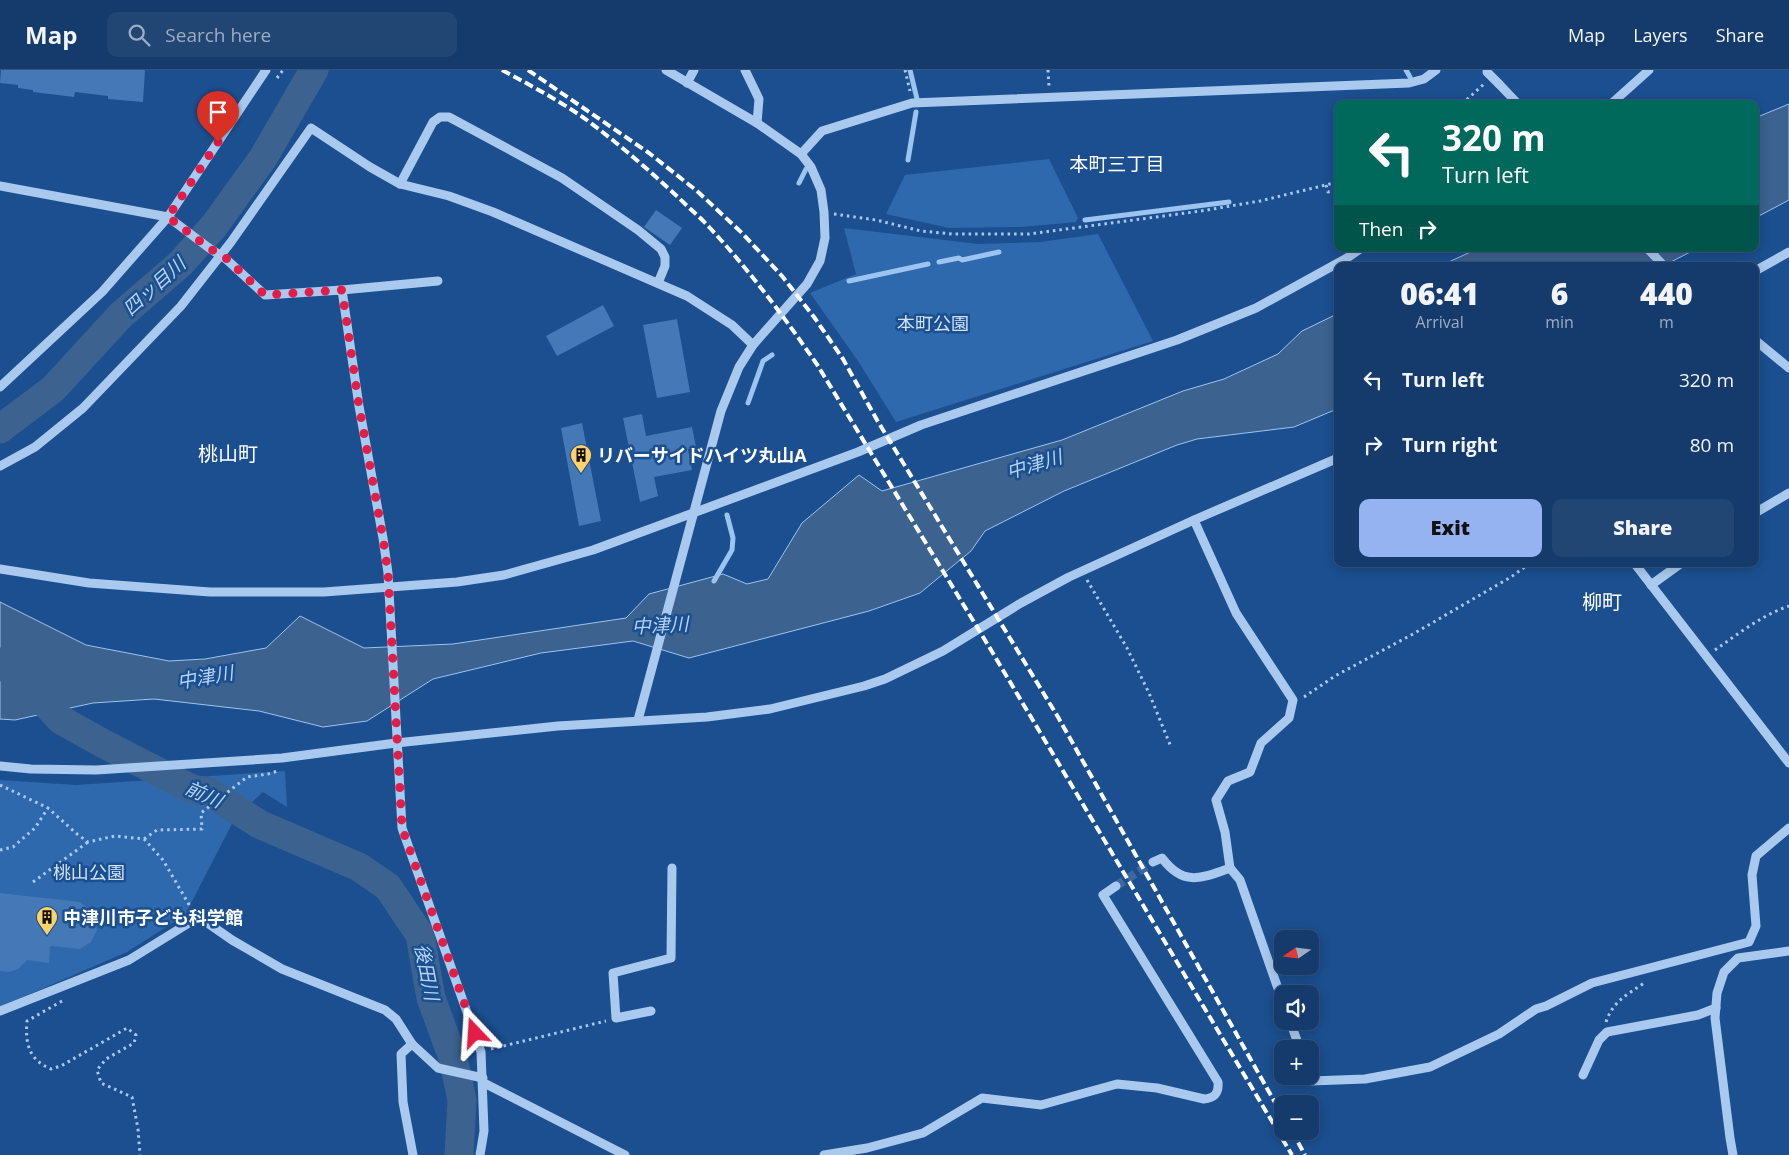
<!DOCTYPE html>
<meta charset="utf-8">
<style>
:root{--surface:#143b6b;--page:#214673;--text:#f1f3f6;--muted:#9dadc1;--line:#33557e;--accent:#95b2f1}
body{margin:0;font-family:"Open Sans","Noto Sans JP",sans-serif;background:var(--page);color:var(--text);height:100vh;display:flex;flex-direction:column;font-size:19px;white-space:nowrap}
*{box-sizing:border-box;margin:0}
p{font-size:16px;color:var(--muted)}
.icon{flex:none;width:28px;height:28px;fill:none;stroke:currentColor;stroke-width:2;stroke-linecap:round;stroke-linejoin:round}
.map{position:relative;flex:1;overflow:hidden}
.sheet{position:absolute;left:1334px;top:192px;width:425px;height:305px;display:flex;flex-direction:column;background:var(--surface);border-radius:10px;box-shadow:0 2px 12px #0003,0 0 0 1px var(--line)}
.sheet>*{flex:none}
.hud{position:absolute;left:1334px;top:30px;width:425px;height:152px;border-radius:10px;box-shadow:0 2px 12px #0003,0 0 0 1px var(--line);background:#00695c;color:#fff;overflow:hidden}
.needle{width:32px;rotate:256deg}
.fabs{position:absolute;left:1274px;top:860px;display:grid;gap:10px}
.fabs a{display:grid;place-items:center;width:45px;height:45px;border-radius:10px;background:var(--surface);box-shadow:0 2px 12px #0003,0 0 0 1px var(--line);font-size:25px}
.pin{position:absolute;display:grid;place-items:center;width:42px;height:42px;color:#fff;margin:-51px -21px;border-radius:50% 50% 50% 0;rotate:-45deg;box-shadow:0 0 5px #0007}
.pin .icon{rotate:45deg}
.me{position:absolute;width:55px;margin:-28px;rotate:340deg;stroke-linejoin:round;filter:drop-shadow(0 0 4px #0008)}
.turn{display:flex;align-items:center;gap:18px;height:105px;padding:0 25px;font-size:22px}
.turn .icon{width:65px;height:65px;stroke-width:2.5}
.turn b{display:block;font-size:35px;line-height:42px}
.then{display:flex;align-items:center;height:48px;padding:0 25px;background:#0003;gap:10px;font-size:19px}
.eta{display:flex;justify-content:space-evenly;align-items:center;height:85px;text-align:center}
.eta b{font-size:30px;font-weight:800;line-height:35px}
.action{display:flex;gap:10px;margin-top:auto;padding:10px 25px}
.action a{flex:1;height:58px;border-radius:10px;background:var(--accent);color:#111;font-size:20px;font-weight:800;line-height:58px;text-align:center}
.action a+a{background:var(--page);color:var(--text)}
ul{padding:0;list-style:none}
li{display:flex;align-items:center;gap:15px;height:65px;padding:0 25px}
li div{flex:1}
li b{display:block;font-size:19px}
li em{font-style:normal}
header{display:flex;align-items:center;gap:30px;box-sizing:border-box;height:70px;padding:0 25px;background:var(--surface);border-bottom:1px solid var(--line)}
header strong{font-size:24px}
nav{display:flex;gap:28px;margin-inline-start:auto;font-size:18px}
.search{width:350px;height:45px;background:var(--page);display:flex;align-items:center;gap:12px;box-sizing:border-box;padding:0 18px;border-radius:10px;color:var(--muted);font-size:19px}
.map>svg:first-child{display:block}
</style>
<header>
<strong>Map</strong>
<div class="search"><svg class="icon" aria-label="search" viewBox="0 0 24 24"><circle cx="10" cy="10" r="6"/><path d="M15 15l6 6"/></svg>Search here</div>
<nav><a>Map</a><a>Layers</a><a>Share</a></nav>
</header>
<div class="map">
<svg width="1789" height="1085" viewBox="0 0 1789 1085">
<rect width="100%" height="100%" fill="#1b4f8f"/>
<g fill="#2e69ad">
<path d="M1049 89 1078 148 1076 152 1021 157 949 158 886 144 905 105Z"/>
<path d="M844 158 978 174 1040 172 1098 164 1153 271 896 352 858 291 810 223 856 204Z"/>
<path d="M285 701 287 737 263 722 235 748 185 845 127 882 0 937V710L76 715Z"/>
</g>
<g fill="#3c6290" stroke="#9cc4f0">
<path d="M1789 34V130L1755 148V48Z"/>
<path d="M1477 179H1696L1663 196H1440Z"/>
<path d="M1337 244V339L1294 357 1197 369 1177 375 1064 421 985 461 971 481 920 523 869 541 689 588 633 571 541 583 433 609 367 651 323 657 259 641 154 629 93 633 15 650 0 649V532L86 575 169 591 205 589 266 578 300 546 364 578 453 574 626 548 649 524 723 504 747 514 768 509 802 453 859 405 882 421 1062 370 1183 321 1224 309 1278 284 1302 261Z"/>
</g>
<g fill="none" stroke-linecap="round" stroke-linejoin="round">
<g stroke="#9cc4f0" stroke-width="5">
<path d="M910 0 917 29"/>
<path d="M1406 0 1410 7"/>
<path d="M908 90 916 42"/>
<path d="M799 113 806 99"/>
<path d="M1085 150 1229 132"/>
<path d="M939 192 959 188 962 190 999 182"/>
<path d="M849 211 928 194"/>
<path d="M748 333 763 291 772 285"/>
<path d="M714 511 732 480 733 468 727 445"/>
</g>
<g stroke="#3c6290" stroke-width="29">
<path d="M0 359 53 319 121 245 181 193 214 156 263 88 314 0"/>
<path d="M0 592 32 619 61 650 104 674 192 719 209 722 259 754 359 797 388 817 420 865 431 928 453 988 462 1030 459 1085"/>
</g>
</g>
<g fill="#4478b7">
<path d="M1 0H145L143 32 108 29V26L75 22 74 27 33 22V20L18 18V15L0 13Z"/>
<path d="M656 140 682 158 670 175 644 157Z"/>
<path d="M603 235 614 256 557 286 546 266Z"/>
<path d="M677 249 690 322 657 328 643 255Z"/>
<path d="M642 344 646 366 692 357 696 377 688 379 692 400 654 407 658 426 640 432 623 348Z"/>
<path d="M582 353 601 451 579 456 561 358Z"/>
<path d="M0 823 80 832 93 843 97 860 91 872 80 879 50 876 49 893 27 890 18 899 9 902 0 901Z"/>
</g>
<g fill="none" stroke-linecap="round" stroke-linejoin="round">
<path stroke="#3d69a0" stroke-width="9" stroke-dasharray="9 4.5" stroke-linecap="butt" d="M1116 816 1153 792"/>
<g stroke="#a9c9ee" stroke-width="3" stroke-dasharray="2.5 4" stroke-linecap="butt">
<path d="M905 0 910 21"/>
<path d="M1048 0 1049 16"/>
<path d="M277 8 283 0"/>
<path d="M1462 34 1484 14"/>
<path d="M1326 115 1328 122 1338 119"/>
<path d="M834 144 876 150 921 161 952 164H1029L1201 141 1260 131 1338 112"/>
<path d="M1087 510 1127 578 1149 623 1171 677"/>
<path d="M1715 580C1738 564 1762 545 1789 536"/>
<path d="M1304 627 1335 606 1413 564 1511 507 1529 494"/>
<path d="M0 715 48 738 77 764 88 772 115 766 144 769 163 790 191 838"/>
<path d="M144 769 157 760 202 759 201 743 247 707 268 704 278 701"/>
<path d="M0 780 13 777 35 758 48 738"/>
<path d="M33 812 88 772"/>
<path d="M62 931 27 951C25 974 29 990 51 999L61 996 127 958 136 965 134 973 106 989 97 1000 101 1013 132 1027 138 1059 140 1085"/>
<path d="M1606 952C1613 931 1627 925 1644 913"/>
<path d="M491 979 606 951"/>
</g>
<g stroke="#a9c9ee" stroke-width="9">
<path d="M745 0 759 29 757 53"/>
<path d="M687 13 694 0"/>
<path d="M1499 14 1518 34"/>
<path d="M1611 34 1649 0"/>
<path d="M801 84 822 61 912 33 1409 13 1424 9 1436 0"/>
<path d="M400 114 433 52 440 47H449L562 108 638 160 661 179 665 187V196L658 213"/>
<path d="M0 116 168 147 209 178 226 189 265 225 342 220 359 336 383 468 388 503 402 758 481 982 484 1061 480 1085"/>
<path d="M1648 179 1664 196"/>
<path d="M1755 201 1789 182"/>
<path d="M342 220 438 211"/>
<path d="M1755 270 1789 298"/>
<path d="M0 317 102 222 168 147 266 0"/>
<path d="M0 396 35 377 83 338 181 236 231 172 311 58 370 97 400 114 449 126 493 142 687 226 732 255 753 275"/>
<path d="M1755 443 1789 423"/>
<path d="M1635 494 1789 693"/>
<path d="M0 499 89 513 210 522H324L457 512 504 505 593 480 858 382 921 355 1177 270 1256 238 1347 188 1360 179"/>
<path d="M1651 515 1680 494"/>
<path d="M638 650 721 341 739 297 753 275 807 214 820 191 825 168 824 142 821 120 811 97 801 84 757 53 666 0"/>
<path d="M0 696 31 699 96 700 282 688 396 673 558 656 707 647 770 639 864 616 885 609 943 581 1021 533 1069 507 1194 450 1338 388"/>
<path d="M1153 792 1162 788C1183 816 1200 809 1230 798L1225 762 1216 730 1228 711 1250 702 1261 673 1289 648 1293 630 1236 543 1194 450"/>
<path d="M1230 798 1240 810 1282 930"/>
<path d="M0 941 129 890 197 848 209 854 232 870 282 899 385 940 396 949 412 974"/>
<path d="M651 941 616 948 613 903 671 888 672 798"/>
<path d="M1290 951 1300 979"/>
<path d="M1583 1005 1599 970 1607 962 1698 945 1716 938"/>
<path d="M1310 1006 1311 1011 1365 1009 1430 997 1499 964 1536 939 1546 936 1592 913 1749 872 1756 856 1752 805 1756 786 1789 758"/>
<path d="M484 1013 625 1085"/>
<path d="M413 1085 403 1032 401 984 412 974 438 998 483 1008"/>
<path d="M824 1085 867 1078 923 1063 982 1028 1041 1035 1117 1014 1157 1018 1204 1029C1215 1028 1219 1023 1218 1012L1103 825 1116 816"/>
<path d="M1733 1085 1730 1068 1715 948 1717 923 1724 902 1738 888 1789 881"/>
</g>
<g stroke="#fff" stroke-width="4" stroke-dasharray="9 4" stroke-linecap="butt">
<path d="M502 0C530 15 558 30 584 48 618 73 650 101 680 129 690 139 701 148 710 158 750 201 785 248 818 296L988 575 1292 1085"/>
<path d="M528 0 649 83 697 121 742 163 782 206 814 247 843 289 877 350 1058 647 1282 1045"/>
<path d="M1292 1061 1305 1085"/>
</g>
<path stroke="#a9c9ee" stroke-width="9" d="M1487 2 1499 14"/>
</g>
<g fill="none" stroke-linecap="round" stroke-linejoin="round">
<path stroke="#e11d48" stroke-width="9" stroke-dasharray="0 16.2" d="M218 72 168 147 209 178 226 188 265 225 342 220 359 336 383 468 388 503 402 758 475 963"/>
</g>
<defs>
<g id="building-pin" transform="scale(1.125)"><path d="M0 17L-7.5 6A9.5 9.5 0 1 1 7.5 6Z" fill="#ffd166" stroke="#1b4f8f"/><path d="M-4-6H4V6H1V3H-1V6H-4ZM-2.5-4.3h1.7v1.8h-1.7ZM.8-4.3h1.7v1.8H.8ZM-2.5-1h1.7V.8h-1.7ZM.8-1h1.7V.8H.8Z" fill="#111"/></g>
</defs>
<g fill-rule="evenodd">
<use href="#building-pin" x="581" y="385"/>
<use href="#building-pin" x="47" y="847"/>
</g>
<g text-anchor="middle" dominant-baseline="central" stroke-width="5" stroke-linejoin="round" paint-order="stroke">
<g font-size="18" fill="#cfe3fa" stroke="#1b4f8f">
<text x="933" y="253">本町公園</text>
<text x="89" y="802">桃山公園</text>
</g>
<g font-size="18" font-weight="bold" fill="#fff" stroke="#1b4f8f" text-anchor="start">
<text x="597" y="385">リバーサイドハイツ丸山A</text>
<text x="63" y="847">中津川市子ども科学館</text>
</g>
<g font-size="19" fill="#fff" stroke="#1b4f8f">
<text x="1117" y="94">本町三丁目</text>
</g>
<g font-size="19" font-style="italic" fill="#b5d3f5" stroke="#1b4f8f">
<text transform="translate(154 216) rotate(-42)">四ッ目川</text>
<text transform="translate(1034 394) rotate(-17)">中津川</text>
<text transform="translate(660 555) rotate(-3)">中津川</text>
<text transform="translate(205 607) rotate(-10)">中津川</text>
<text transform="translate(204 724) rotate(24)">前川</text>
<text transform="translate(427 902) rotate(79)">後田川</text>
</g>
<g font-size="20" fill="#fff" stroke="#1b4f8f">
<text x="228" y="383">桃山町</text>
<text x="1602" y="531">柳町</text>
</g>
</g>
</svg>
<div class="fabs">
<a><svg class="needle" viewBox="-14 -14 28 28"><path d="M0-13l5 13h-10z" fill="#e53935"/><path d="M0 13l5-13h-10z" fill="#9dadc1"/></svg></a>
<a><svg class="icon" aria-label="sound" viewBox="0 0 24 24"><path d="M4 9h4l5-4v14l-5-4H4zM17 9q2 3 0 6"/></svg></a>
<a>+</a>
<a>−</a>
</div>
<div class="pin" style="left:218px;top:72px;background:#d93025"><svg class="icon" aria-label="arrive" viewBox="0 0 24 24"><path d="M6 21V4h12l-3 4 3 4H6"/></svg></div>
<svg class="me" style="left:475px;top:963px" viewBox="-20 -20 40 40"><path d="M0-17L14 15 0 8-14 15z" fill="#e11d48" stroke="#fff" stroke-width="4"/></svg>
<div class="hud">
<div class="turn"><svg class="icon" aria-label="left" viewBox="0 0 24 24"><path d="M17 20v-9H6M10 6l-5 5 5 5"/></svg><div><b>320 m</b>Turn left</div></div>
<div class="then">Then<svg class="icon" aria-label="right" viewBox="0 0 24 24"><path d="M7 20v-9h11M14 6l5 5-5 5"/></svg></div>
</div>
<section class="sheet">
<div class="eta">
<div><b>06:41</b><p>Arrival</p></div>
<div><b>6</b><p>min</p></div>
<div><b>440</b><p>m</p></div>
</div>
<ul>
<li><svg class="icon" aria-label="left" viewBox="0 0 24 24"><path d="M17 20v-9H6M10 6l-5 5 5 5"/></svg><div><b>Turn left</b></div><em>320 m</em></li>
<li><svg class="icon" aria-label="right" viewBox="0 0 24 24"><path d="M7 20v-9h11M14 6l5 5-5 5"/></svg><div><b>Turn right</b></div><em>80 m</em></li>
</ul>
<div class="action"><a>Exit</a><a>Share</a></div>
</section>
</div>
